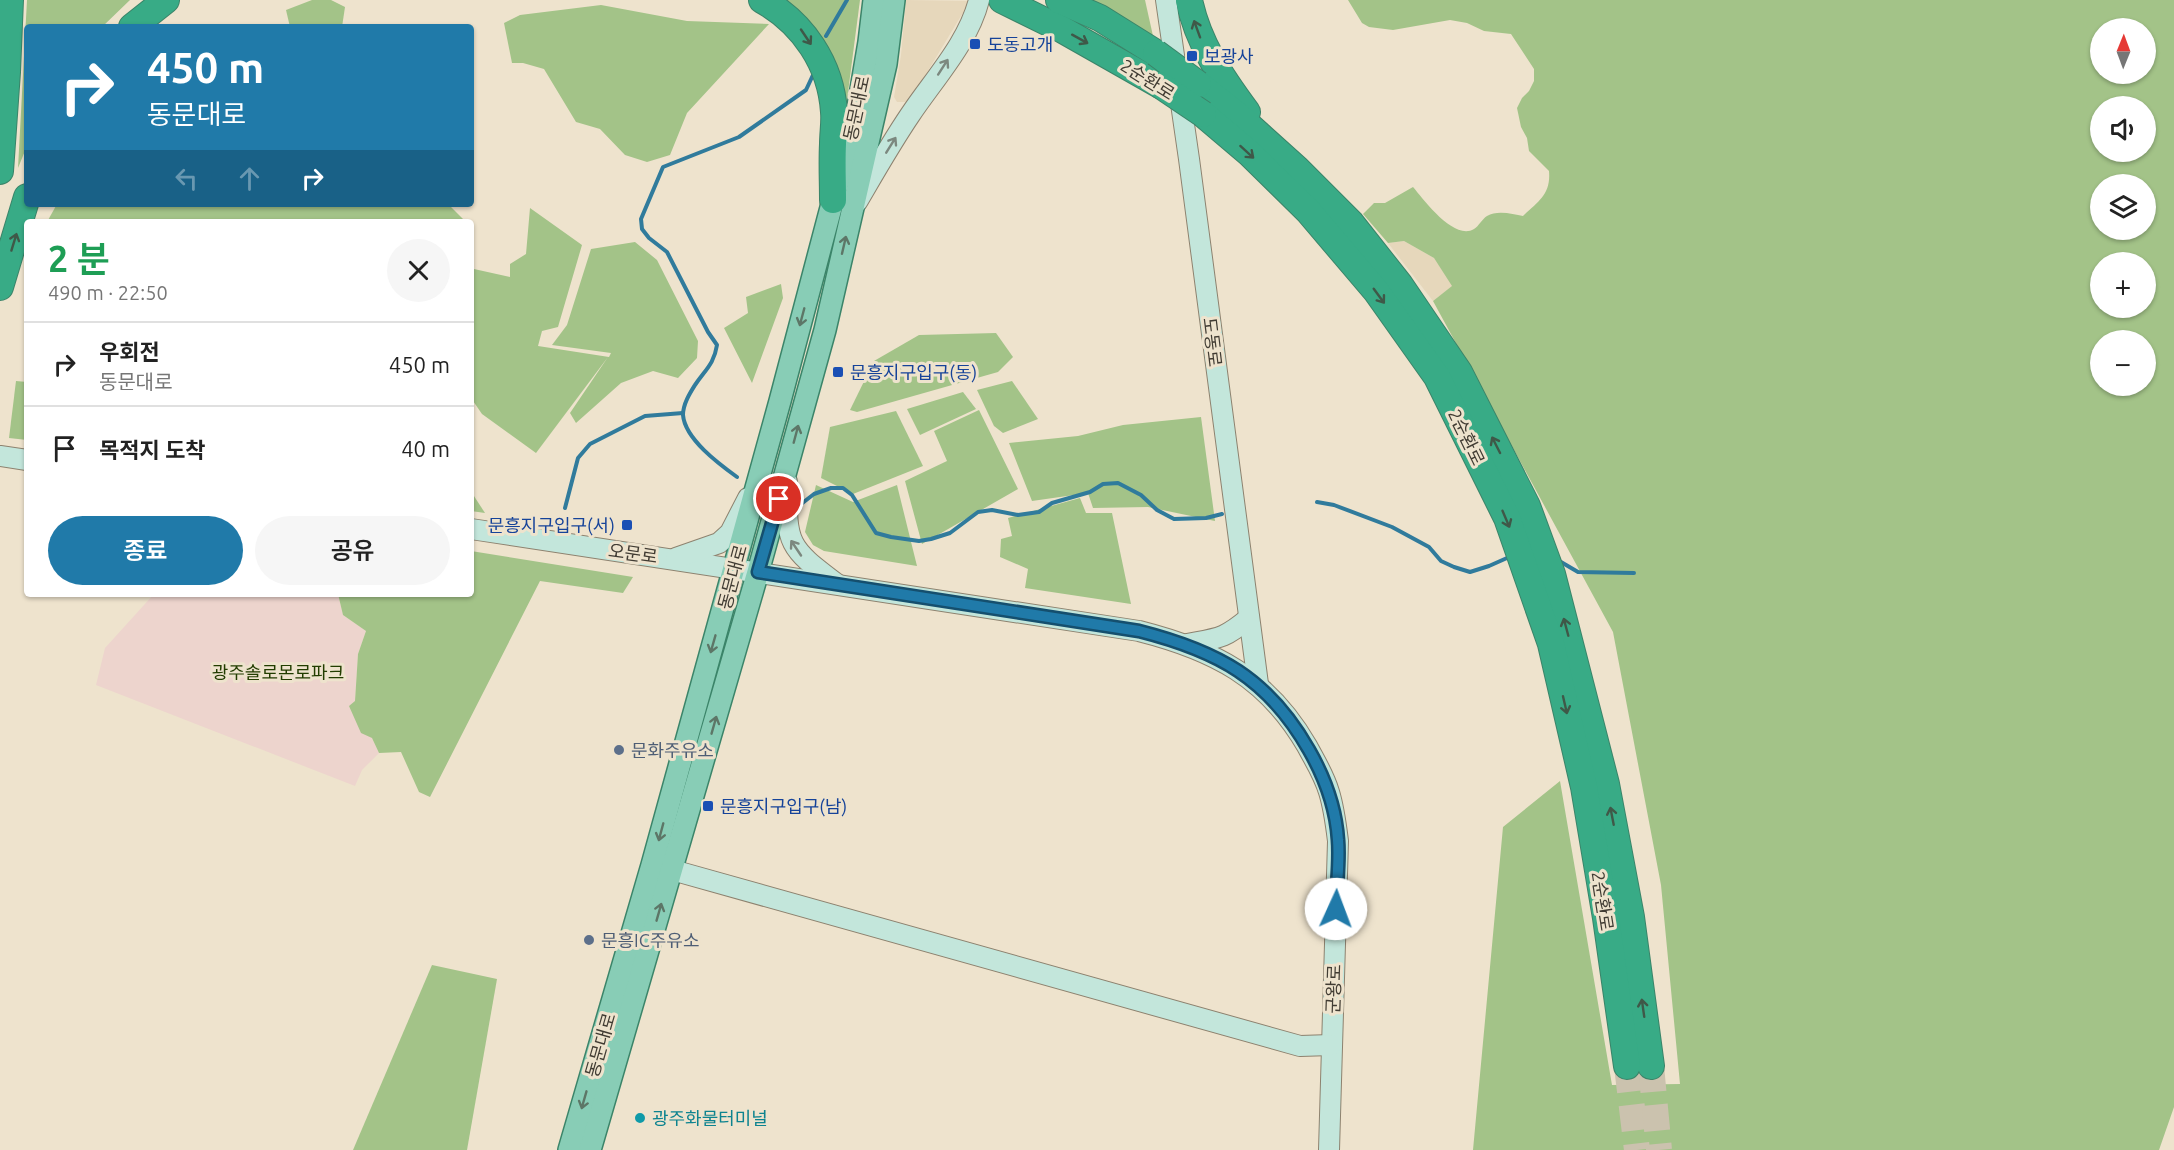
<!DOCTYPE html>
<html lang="ko">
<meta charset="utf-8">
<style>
:root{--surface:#fff;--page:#f6f6f6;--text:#222;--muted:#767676;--line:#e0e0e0;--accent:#207aa9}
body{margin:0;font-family:Ubuntu,"Noto Sans KR",sans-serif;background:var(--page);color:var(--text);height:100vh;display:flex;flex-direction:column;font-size:22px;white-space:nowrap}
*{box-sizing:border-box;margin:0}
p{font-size:20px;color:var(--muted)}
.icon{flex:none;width:33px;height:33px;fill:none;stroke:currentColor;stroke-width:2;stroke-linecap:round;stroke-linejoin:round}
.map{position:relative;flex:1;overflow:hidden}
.sheet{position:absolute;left:24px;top:219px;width:450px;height:378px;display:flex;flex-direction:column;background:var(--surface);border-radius:6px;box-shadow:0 2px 4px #0004}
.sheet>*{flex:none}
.hud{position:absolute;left:24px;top:24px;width:450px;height:183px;border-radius:6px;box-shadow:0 2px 4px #0004;background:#207aa9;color:#fff;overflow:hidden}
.needle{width:39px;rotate:1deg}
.buttons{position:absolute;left:2090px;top:18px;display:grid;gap:12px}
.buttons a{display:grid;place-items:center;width:66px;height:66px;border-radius:50%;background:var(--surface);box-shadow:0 2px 4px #0004;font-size:30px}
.pin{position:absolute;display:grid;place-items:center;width:51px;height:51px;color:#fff;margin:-26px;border:3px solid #fff;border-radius:50%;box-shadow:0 2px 6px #0007}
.me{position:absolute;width:66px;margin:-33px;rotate:2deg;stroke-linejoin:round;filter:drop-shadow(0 0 4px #0008)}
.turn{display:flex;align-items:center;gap:21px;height:126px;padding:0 24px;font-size:27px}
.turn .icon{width:78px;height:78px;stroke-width:2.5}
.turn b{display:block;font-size:42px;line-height:51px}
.lanes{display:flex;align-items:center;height:57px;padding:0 24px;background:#0003;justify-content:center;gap:30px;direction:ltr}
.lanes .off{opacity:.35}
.round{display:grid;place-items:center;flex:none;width:63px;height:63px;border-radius:32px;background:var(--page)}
.head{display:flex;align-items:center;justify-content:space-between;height:102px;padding:0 24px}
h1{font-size:36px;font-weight:600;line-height:45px;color:#1e9e55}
.primary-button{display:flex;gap:12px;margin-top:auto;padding:12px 24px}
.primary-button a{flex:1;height:69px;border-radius:36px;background:var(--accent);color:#fff;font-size:24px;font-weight:600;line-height:69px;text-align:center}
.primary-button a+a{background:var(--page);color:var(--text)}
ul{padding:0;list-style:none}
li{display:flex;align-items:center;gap:18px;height:84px;padding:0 24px;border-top:2px solid var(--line)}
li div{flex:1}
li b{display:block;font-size:22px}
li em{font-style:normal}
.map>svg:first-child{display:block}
</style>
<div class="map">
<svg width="2174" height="1150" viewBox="0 0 2174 1150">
<rect width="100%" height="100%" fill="#eee3cd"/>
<g fill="#e6d7bb">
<path d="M906 0 970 1 914 94 906 102H897L894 97 901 55Z"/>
<path d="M1404 241 1434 258 1453 286 1433 301 1388 243Z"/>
</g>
<path fill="#edd4cd" d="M154 594H338L343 615 366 631 358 654 355 701 379 753 362 770 355 786 96 685 105 648Z"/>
<g fill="#a3c388" fill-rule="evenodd">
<path d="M27 0H130L102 27H27V146L18 168Z"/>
<path d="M312 0H331L345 7 342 27H290L286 10Z"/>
<path d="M767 0H860L845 115Z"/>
<path d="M1080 0H1145L1155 45Z"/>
<path d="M1348 0H2174V1107L2159 1150H1473L1503 827 1560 781 1612 1085 1680 1084 1661 885 1613 632 1433 301 1452 286 1434 258 1404 241 1388 243 1363 214 1374 203H1385L1413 187C1424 200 1454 241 1474 229 1479 226 1482 219 1487 216 1497 210 1513 214 1523 216 1539 201 1551 194 1549 171L1529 151 1527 138 1521 127 1517 108 1522 98 1529 91 1534 81V69L1511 34 1484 31 1467 23 1450 20 1393 30 1369 27 1362 23ZM2100 28H2145V74H2100ZM2100 106H2145V152H2100ZM2100 184H2145V230H2100ZM2100 262H2145V308H2100ZM2100 340H2145V386H2100Z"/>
<path d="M601 5 687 21 769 24 687 113 670 155 647 162 625 155 600 129 576 122 544 69 523 63H512L504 23 520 15Z"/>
<path d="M57 204H448L466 222H47Z"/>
<path d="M530 208 582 245 558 327 542 331 538 346 609 357 611 353 552 345 567 325 591 249 635 242 657 260 698 341 697 358 678 378 653 371 621 383 576 423 570 413 608 357 536 453 482 414 471 398V262L474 269 510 277V264L526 254Z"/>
<path d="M781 284 783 298 752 383 724 328 748 313 746 297Z"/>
<path d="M996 333 1013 357 998 372 857 412 850 410 874 361 919 335Z"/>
<path d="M16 381 27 382V440L9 438Z"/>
<path d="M1012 381 1038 419 1003 433 994 426 977 390Z"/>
<path d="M963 392 976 409 920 435 907 409Z"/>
<path d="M979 410 1018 489 922 544 905 481 947 461 934 431Z"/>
<path d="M896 411 923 466 853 494 821 478 830 427Z"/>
<path d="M1201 417 1215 521 1148 507 1093 508 1088 493 1032 501 1009 443 1078 436 1123 425Z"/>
<path d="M816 485 853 502 897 485 917 566 824 551 813 545 805 532Z"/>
<path d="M471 493H472L485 513 471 511Z"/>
<path d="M1080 498 1086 513H1112L1131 604 1025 588 1028 569 1000 557 1001 539 1012 536 1008 518Z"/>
<path d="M471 551 633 577 623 593 540 581 430 797 419 792 401 752 379 753 372 738 361 733 349 706 355 701 358 654 366 631 343 615 338 594H471Z"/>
<path d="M432 965 497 979 467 1150H353Z"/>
</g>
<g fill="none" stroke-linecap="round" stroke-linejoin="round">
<g stroke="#307b9c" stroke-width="4">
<path d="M826 36 847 0"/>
<path d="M737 477C719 464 685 439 683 415 683 404 690 393 695 385 706 369 714 364 717 345L708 332 667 252 649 238 642 229 641 219 663 167 739 137 806 90 813 75"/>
<path d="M1317 502 1334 505 1392 527 1429 547 1441 561 1454 567 1470 572 1489 566 1507 558"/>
<path d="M565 508 578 458 590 444 645 416 683 413"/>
<path d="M796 508 814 494 831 488H843L852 495 876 533 891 537 919 541 931 539 950 533 978 512 992 510 1018 515 1039 512 1052 503 1090 492 1103 484 1118 483 1141 495 1157 510 1174 519 1206 518 1222 514"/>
<path d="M1561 562 1578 572 1634 573"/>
</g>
<g stroke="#cbc2ae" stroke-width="26" stroke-dasharray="26 13" stroke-linecap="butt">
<path d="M1627 1066 1637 1150"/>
<path d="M1651 1066 1659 1150"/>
</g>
<g stroke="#8d826f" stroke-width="22">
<g id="secondary">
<path d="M1166 0 1189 159 1258 684"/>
<path d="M857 202C874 173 891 143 910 115 934 79 968 43 979 0"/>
<path d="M0 456 27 460"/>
<path d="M787 482C786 545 788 547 837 584"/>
<path d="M471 529 1139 631C1214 650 1267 677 1307 746 1315 761 1324 775 1329 792 1334 808 1336 825 1338 841L1329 1150"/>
<path d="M676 558 719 543 730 533 748 498"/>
<path d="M1187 644C1219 638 1224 639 1249 618"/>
<path d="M658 866 1300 1046 1331 1045"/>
</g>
</g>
<g stroke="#3b8469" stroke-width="24">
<g id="primary">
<path d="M569 1150 652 865 780 401 833 200 856 119 869 42 874 0"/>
<path d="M590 1150 758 572 825 330 886 64 894 0"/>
</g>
</g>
<g stroke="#3b8469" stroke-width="28">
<g id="highway">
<path d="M762 0C803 23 831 64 834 112 835 122 833 133 833 144 832 163 833 181 833 200"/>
<path d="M1002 0 1063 30 1160 85"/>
<path d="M1059 0 1100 18 1156 53"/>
<path d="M1189 0C1198 43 1221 77 1247 112"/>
<path d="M132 27 166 0"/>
<path d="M1198 84 1236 114 1297 169 1351 223 1400 285 1459 372 1527 506 1552 574 1606 784 1631 917 1651 1066"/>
<path d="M1203 114 1249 153 1308 211 1376 291 1437 377 1507 518 1551 644 1584 787 1606 918 1627 1066"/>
<path d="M0 171 7 72 10 0"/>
<path d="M0 287 27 197"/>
</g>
</g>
<use href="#secondary" stroke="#c3e6db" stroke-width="20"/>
<use href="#primary" stroke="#88cdb6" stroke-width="21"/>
<use href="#highway" stroke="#38ab86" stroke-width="26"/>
<g stroke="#3b8469" stroke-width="28" stroke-linecap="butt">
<g id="highway-bridge">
<path d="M1156 53 1198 84"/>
<path d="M1160 85 1203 114"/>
</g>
</g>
<use href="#highway-bridge" stroke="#38ab86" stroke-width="26"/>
</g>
<defs><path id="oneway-shaft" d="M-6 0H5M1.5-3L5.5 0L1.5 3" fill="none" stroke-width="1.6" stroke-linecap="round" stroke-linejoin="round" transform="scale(1.5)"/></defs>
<g stroke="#3f5848">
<use href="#oneway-shaft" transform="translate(1197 29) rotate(-110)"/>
<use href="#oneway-shaft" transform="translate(806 37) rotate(56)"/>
<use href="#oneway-shaft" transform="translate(1080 39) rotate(29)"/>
<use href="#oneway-shaft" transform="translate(1247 152) rotate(42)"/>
<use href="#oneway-shaft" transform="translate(14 242) rotate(-73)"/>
<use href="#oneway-shaft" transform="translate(1379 296) rotate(54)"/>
<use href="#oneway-shaft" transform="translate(1496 445) rotate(-117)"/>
<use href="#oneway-shaft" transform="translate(1506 519) rotate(67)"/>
<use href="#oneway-shaft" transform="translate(1566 627) rotate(-105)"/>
<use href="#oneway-shaft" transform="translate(1565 705) rotate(77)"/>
<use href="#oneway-shaft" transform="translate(1612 816) rotate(-101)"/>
<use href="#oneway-shaft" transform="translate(1643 1008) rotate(-98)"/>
</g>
<g stroke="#7c887f">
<use href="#oneway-shaft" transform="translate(943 67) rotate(-57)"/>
<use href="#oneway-shaft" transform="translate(891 145) rotate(-58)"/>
<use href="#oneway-shaft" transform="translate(796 548) rotate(-124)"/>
</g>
<g stroke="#5d7667">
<use href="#oneway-shaft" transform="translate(844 245) rotate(-77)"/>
<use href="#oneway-shaft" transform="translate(802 317) rotate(105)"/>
<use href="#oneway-shaft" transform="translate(796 434) rotate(-75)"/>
<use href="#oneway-shaft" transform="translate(713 644) rotate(106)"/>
<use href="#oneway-shaft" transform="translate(714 725) rotate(-74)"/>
<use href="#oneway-shaft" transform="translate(661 832) rotate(105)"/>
<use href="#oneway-shaft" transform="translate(659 912) rotate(-74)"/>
<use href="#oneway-shaft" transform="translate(584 1100) rotate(106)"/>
</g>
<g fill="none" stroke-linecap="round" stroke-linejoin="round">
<g stroke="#154f6e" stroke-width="15">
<path id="route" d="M779 499 758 572 1139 631C1218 651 1268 678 1309 750 1325 778 1336 808 1338 840 1340 863 1336 887 1336 909"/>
</g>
<use href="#route" stroke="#207aa9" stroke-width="10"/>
</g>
<g fill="#1a4fb4" stroke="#eee3cd" stroke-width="2">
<rect x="969" y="38" width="12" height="12" rx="3"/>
<rect x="1186" y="50" width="12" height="12" rx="3"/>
<rect x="832" y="366" width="12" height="12" rx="3"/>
<rect x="621" y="519" width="12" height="12" rx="3"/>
<rect x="702" y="800" width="12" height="12" rx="3"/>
</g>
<g fill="#5c6f8a" stroke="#eee3cd" stroke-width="2">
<circle cx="619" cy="750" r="6"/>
<circle cx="589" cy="940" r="6"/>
</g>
<circle fill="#0f9aa8" stroke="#eee3cd" stroke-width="2" cx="640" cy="1118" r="6"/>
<g text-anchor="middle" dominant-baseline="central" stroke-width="6" stroke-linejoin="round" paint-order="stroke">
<g font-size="18" fill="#164399" stroke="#eee3cd" text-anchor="start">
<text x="987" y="44">도동고개</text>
<text x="1204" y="56">보광사</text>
<text x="850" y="372">문흥지구입구(동)</text>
<text x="615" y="525" text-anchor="end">문흥지구입구(서)</text>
<text x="720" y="806">문흥지구입구(남)</text>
</g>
<g font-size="18" fill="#413c33" stroke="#eee3cd">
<text transform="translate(1148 79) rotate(32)">2순환로</text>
<text transform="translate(856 108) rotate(-78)">동문대로</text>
<text transform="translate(1213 342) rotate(83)">도동로</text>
<text transform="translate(1467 437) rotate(64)">2순환로</text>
<text transform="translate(633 553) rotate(8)">오문로</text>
<text transform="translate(732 577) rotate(-75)">동문대로</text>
<text transform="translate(1603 901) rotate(81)">2순환로</text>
<text transform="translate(1333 989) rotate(-88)">군왕로</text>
<text transform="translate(600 1045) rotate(-74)">동문대로</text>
</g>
<g font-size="18" fill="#223d00" stroke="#eee3cd">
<text x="278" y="672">광주솔로몬로파크</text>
</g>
<g font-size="18" fill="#4e5e75" stroke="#eee3cd" text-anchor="start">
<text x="631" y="750">문화주유소</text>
<text x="601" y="940">문흥IC주유소</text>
</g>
<g font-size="18" fill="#0d838f" stroke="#eee3cd" text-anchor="start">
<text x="652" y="1118">광주화물터미널</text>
</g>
</g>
</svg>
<div class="buttons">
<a><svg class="needle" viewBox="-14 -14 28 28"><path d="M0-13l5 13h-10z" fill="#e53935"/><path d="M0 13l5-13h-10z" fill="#767676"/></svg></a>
<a><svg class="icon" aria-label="sound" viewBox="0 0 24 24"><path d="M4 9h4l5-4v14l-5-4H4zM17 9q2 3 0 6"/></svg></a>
<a><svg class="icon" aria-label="layers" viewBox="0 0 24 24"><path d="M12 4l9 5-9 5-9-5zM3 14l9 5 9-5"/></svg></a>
<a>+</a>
<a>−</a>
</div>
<div class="pin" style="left:779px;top:499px;background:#d93025"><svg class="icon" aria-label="arrive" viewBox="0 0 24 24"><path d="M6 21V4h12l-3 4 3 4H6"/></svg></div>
<svg class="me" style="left:1336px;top:909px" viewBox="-20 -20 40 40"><circle r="19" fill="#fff"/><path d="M0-13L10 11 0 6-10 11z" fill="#207aa9"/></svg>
<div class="hud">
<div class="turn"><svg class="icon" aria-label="right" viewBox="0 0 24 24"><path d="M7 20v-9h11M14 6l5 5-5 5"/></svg><div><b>450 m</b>동문대로</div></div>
<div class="lanes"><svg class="icon off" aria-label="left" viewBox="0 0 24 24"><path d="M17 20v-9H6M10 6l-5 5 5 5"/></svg><svg class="icon off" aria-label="ahead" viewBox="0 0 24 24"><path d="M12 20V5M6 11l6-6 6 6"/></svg><svg class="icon" aria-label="right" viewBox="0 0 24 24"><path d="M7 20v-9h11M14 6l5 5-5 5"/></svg></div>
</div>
<section class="sheet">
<div class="head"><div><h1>2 분</h1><p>490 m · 22:50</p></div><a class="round"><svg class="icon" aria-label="close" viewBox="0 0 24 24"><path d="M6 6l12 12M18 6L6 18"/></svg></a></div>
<ul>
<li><svg class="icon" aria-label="right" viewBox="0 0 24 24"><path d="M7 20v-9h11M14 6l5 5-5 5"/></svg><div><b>우회전</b><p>동문대로</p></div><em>450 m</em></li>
<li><svg class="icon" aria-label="arrive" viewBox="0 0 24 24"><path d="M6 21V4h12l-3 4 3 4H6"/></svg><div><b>목적지 도착</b></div><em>40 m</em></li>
</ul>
<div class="primary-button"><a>종료</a><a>공유</a></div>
</section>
</div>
